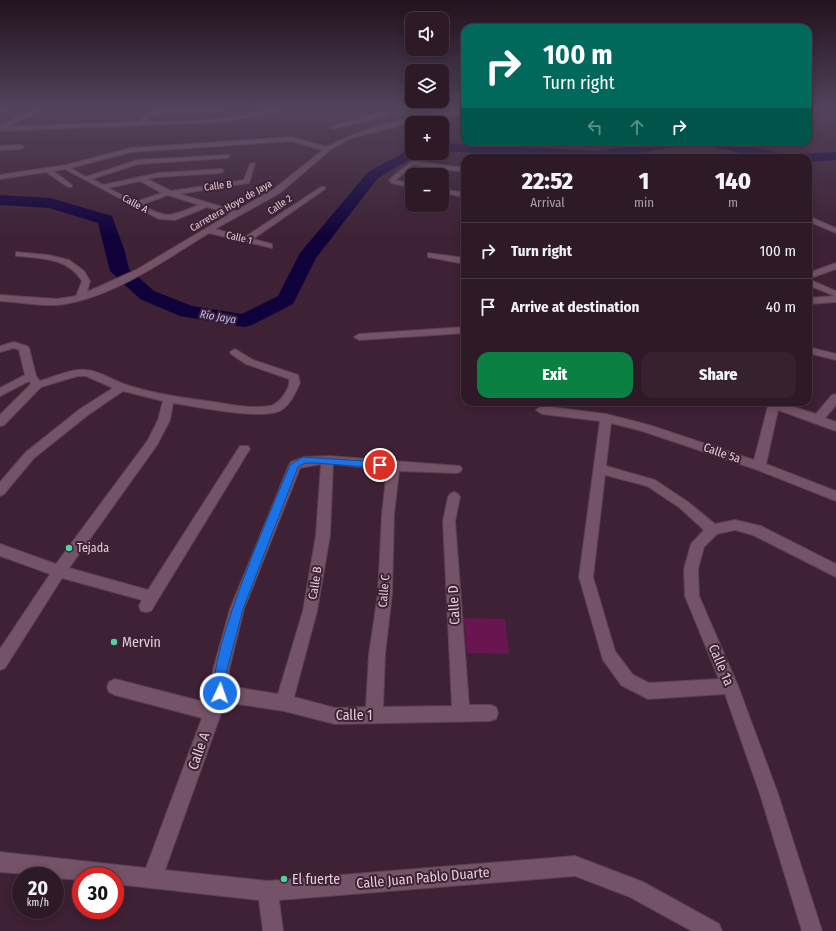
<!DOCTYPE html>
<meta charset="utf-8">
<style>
:root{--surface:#2e1927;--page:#36222f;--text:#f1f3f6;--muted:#a7a0a7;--line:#493844;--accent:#0b8043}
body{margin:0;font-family:"Fira Sans Condensed",sans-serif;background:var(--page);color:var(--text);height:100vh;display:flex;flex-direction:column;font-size:15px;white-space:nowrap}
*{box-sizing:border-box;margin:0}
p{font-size:13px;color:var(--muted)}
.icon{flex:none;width:22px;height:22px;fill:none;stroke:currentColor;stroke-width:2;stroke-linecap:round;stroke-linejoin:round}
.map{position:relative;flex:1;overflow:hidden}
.side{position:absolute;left:461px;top:154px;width:351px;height:252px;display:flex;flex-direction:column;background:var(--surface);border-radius:12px;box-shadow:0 2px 10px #0003,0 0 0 1px var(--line)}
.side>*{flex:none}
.guide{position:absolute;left:461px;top:24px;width:351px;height:122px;border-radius:12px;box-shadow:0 2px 10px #0003,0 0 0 1px var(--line);background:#00695c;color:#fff;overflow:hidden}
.fabs{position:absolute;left:405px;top:12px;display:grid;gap:8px}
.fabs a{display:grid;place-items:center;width:44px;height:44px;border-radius:8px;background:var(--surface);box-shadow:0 2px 10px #0003,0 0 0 1px var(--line);font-size:20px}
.speed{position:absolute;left:12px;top:867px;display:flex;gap:8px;font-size:20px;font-weight:700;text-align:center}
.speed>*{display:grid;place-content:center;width:52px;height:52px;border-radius:50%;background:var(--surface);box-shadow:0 2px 10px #0003,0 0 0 1px var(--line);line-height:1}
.speed small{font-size:10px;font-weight:400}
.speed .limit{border:6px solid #d22;background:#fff;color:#111}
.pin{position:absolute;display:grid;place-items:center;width:34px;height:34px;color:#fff;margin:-17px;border:2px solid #fff;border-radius:50%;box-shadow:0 1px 4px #0007}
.me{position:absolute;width:44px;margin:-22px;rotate:3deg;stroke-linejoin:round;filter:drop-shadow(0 0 3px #0008)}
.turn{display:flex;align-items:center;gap:14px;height:84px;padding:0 16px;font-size:18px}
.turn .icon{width:52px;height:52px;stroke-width:2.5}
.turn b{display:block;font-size:28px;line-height:34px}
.lanes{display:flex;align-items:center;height:38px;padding:0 16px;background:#0003;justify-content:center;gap:20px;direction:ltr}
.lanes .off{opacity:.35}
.eta{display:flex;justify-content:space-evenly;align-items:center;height:68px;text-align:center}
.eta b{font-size:24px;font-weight:800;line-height:28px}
.cta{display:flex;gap:8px;margin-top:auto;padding:8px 16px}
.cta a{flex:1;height:46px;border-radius:12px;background:var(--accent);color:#fff;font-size:16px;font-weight:800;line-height:46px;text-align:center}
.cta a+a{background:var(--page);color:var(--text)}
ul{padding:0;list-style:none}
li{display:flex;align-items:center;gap:12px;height:56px;padding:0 16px;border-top:1px solid var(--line)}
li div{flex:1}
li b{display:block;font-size:15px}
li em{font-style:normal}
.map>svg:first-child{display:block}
</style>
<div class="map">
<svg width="836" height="931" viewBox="0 0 836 931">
<rect width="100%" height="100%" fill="#3e2134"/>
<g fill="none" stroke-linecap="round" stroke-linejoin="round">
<g fill="#0f023a" fill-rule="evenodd">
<path d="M654 142H687L685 145 680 146 607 158H573L442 151V143L599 151Z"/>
<path d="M703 142H730L784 154 790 157 797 154 836 152V160L808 162V158H764L705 145Z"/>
<path d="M412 148V153H418L417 155 378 178 316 258 293 304 252 325 245 327 180 316 140 299 110 271 98 223 49 208 0 205V195L50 198 112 216 125 252 129 269 154 291 192 306 242 314 278 296 300 253 368 172Z"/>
</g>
</g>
<path fill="#681550" d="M464 618 505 619 509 654 467 653Z"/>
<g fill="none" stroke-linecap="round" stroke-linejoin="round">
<g stroke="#594050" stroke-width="2">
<g id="minor">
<path d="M0 108H11L0 112Z"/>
<path d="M38 108H46L6 127 138 122 149 111 229 108 226 110 151 115 144 122C175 122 206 121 236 117 253 114 268 108 285 108L261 116 217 122 0 131 1 125Z"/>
<path d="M465 109V113L408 123 351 138 330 150 280 193 215 229 245 237 321 187H325V189L253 239 272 244V248L209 233C165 260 111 299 58 305 40 306 19 302 0 301V295L57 299 76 296 82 281C68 258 43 259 19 256H16V252L48 255 69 260 84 271 90 281 87 292 136 270 230 214 207 207 175 220 159 219 65 169 53 171 72 185V187H68L46 172 0 179V175L66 165 131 148 291 137 327 147C369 123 418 117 465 109ZM291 141 323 150 274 189 236 211 179 194 249 183 255 163 250 164 244 180 171 191 147 179 158 177 221 173 224 171 221 169 158 173 103 185 92 179 138 164 227 158 230 156 229 155 137 160 86 177 71 168 131 152ZM140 181 162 193 135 202 108 188ZM168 195 199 205C169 216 170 220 141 205Z"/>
<path d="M387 111 389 114 333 129 330 127Z"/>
<path d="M0 146 21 145 24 147 21 149 0 150Z"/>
<path d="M412 161 465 168V172L413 165 396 180 412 184V188L392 183 389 180 390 179Z"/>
<path d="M442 189 465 193V197L442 193Z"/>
<path d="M808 216 836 228V233L808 221Z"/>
<path d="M428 253 465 258V264L428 257Z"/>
<path d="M836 263V269L808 279V273Z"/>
<path d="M808 279 836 291V302L808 304V298L835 296 808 285Z"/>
<path d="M465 327V333L359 340 354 337 359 334Z"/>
<path d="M14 342 27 346 29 348 36 376 40 381C54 377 72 368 87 370 100 371 112 380 124 384 153 394 184 398 214 402 232 405 251 409 269 406 279 405 291 388 289 379L246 364 231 354 230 352 235 349 253 360 298 375 300 383C296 392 291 403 283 409 267 422 195 406 173 403L170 420 157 445 69 568 148 590 240 446H248L250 449 248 452 157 601 151 611 146 612 141 611 139 606 142 600 62 578 5 668 0 670V649L50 574 0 556V544L56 564 148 440 158 420 163 401 123 391 88 415 34 458 4 494 0 496V482L26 452 80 409 113 388 86 376H78L41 387 4 425 0 426V415L31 384 29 381 0 396V388L25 375 19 350 14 348 0 352V346Z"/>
<path d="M808 347 836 354V360L808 353Z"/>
<path d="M836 394V405L825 418 836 422V431L778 410 766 464 836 491V501L755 469 642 431 611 423 606 466 655 480 688 502 715 524 735 520 761 526 836 564V577L753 535 735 530 717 534 704 547 698 569 699 596 738 686 778 794 822 931H802L760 794 725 694 648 699 621 685 603 660 579 577 600 421 542 414 536 410 542 406 606 414 649 425 754 460 768 406 761 402H778L816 414 832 395ZM605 475 647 486 680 508 704 530 691 544 684 569 685 596 719 679 649 683 633 675 615 651 593 577Z"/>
<path d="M328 456 460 466 462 469 460 472 456 473 399 471 394 514 392 594 385 654 383 707 452 706 443 521 448 497 450 494 454 492 458 494 460 497 455 521 469 705H490L496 707 498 713 496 719 490 721 335 724 284 711 225 702 165 870 268 881 575 856 643 882 719 924 722 931H692L630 897 575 876 279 900 283 931H263L259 900 115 884V876H81V880L55 878V876L0 872V852L146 868 202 718 115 695 109 692 107 687 109 682 115 679 208 703 212 693 213 670 230 609 289 465 291 462 304 457ZM321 464 316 535 303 611 278 694 228 686 229 670 244 609 300 468ZM333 464 387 470 382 514 378 594 369 654 366 707 335 708 294 697 317 611 330 535Z"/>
</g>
</g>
<use href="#minor" fill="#745267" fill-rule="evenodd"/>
</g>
<linearGradient id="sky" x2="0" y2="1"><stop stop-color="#22121d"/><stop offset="0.45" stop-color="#52435c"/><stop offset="1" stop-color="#52435c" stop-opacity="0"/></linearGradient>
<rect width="836" height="238" fill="url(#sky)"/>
<path fill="#1a73e8" stroke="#114b97" d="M303 457 380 462 384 465 380 468 315 463H305L298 467 243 609 227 670 224 697 220 699 216 697C202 664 274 504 290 465Z"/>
<g fill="#4bd49b" stroke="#3e2134" stroke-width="1.5">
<circle cx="69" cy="548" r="4"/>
<circle cx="114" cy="642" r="4"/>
<circle cx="284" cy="879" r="4"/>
</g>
<g text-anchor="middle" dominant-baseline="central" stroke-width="4" stroke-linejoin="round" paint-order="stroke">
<g font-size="10" fill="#e2ced9" stroke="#3e2134">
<text transform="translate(218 186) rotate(-7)">Calle B</text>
<text transform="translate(135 204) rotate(29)">Calle A</text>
<text transform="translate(280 205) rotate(-34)">Calle 2</text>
<text transform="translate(231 206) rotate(-30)">Carretera Hoyo de Jaya</text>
<text transform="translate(239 238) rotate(14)">Calle 1</text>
</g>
<g font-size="11" font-style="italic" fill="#bcbff7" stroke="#3e2134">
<text transform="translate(218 317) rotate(9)">Río Jaya</text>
</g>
<g font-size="12" fill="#e2ced9" stroke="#3e2134">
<text transform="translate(722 453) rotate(19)">Calle 5a</text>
<text transform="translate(315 583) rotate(-81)">Calle B</text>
<text transform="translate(384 591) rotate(-85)">Calle C</text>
</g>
<g font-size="12" fill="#e2ced9" stroke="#3e2134" text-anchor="start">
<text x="77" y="548">Tejada</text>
</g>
<g font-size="14" fill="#e2ced9" stroke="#3e2134">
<text transform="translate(454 605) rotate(-93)">Calle D</text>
<text transform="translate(721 665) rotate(67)">Calle 1a</text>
<text x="354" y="715">Calle 1</text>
<text transform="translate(199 751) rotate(-70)">Calle A</text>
<text transform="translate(423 878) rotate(-5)">Calle Juan Pablo Duarte</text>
</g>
<g font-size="14" fill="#e2ced9" stroke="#3e2134" text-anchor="start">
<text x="122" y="642">Mervin</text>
<text x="292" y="879">El fuerte</text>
</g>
</g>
</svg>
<div class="fabs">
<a><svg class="icon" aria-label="sound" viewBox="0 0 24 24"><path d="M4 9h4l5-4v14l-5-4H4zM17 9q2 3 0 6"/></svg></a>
<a><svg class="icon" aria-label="layers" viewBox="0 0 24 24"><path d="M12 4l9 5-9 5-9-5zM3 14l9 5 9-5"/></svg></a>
<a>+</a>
<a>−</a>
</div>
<div class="speed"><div>20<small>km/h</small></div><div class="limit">30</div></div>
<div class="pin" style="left:380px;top:465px;background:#d93025"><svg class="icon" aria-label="arrive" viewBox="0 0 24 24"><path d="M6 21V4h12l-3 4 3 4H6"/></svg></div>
<svg class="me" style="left:220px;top:693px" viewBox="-20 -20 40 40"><circle r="17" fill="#1a73e8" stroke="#fff" stroke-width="3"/><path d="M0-11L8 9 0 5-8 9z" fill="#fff"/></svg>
<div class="guide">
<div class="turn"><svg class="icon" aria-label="right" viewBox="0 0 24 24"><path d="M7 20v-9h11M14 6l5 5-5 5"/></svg><div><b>100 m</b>Turn right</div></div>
<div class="lanes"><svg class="icon off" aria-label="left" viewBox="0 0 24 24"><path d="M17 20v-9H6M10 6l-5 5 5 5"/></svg><svg class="icon off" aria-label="ahead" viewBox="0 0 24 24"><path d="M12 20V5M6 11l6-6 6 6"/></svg><svg class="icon" aria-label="right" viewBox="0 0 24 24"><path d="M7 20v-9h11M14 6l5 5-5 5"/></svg></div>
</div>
<section class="side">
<div class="eta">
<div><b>22:52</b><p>Arrival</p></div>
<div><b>1</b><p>min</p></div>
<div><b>140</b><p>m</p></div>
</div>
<ul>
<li><svg class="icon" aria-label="right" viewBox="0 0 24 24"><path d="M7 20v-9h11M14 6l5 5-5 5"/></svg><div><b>Turn right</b></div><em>100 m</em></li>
<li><svg class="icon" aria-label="arrive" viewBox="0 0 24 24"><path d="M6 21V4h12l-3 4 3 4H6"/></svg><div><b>Arrive at destination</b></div><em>40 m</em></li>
</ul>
<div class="cta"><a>Exit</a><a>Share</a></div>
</section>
</div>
